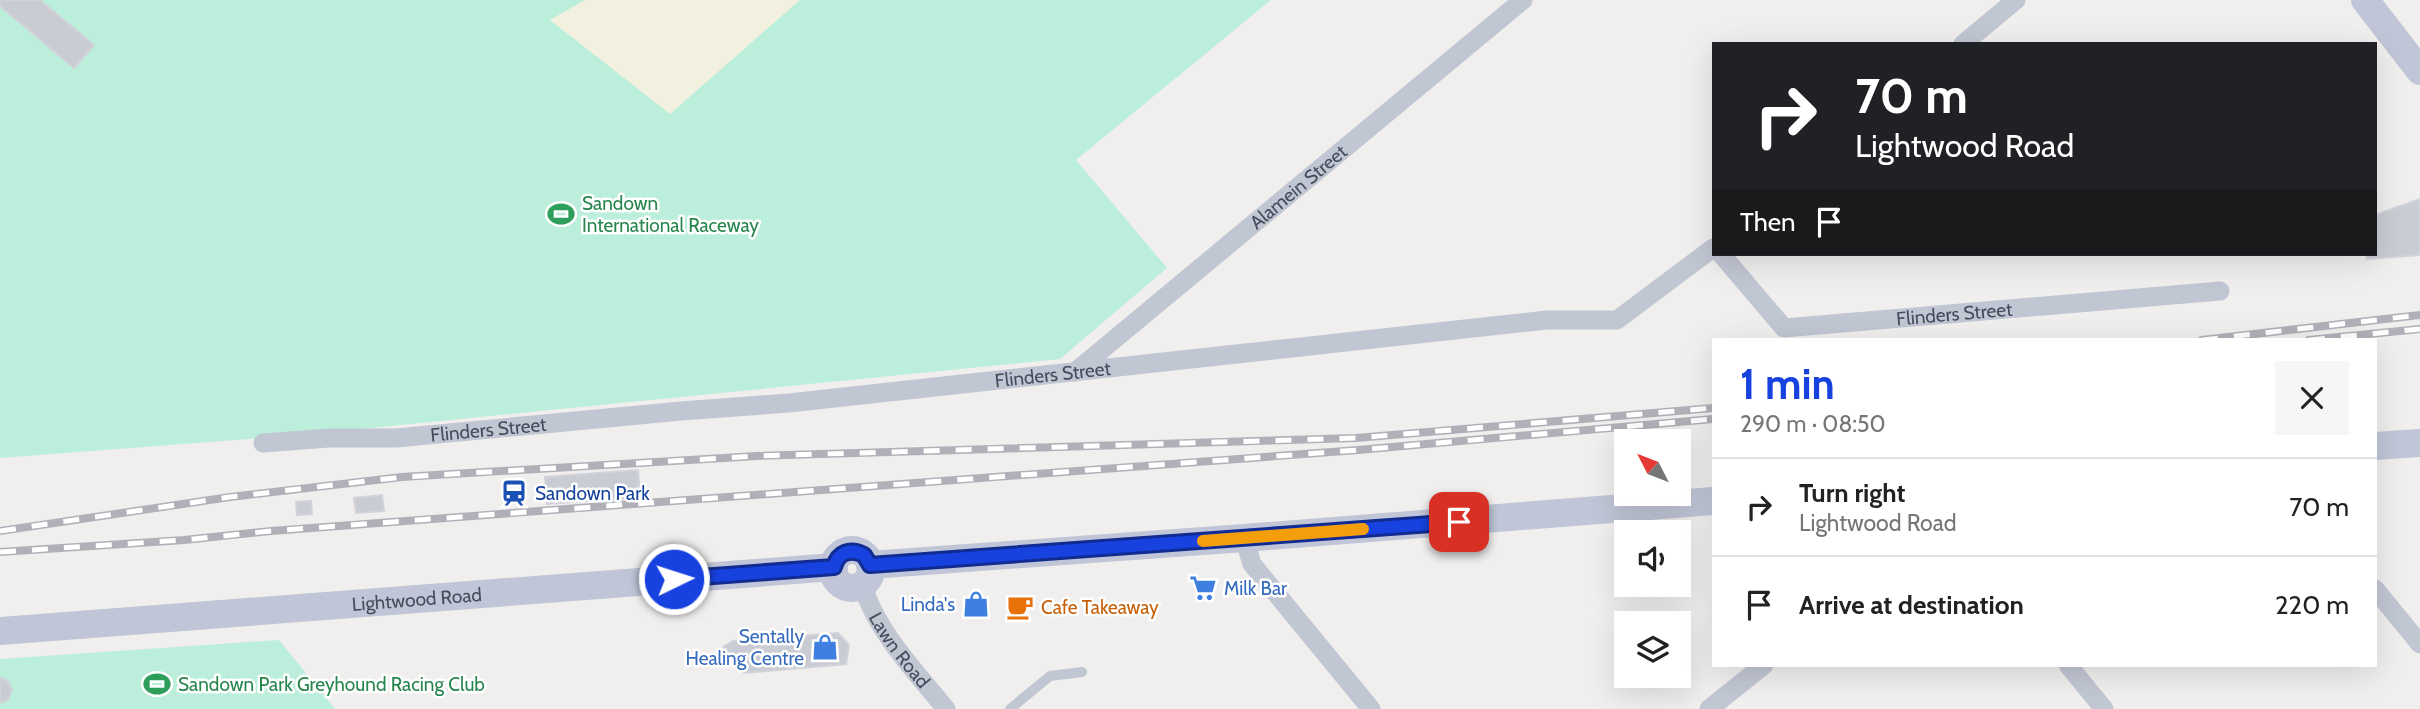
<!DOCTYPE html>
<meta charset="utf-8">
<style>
:root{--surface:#fff;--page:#f6f6f6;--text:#222;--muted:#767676;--line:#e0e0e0;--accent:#1842e0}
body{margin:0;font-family:Cabin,sans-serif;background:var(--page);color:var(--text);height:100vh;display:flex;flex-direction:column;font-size:26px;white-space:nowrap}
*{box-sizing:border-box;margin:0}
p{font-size:23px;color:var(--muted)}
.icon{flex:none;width:38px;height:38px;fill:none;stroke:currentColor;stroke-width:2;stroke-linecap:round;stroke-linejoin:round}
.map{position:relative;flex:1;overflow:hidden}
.side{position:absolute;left:1712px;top:338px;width:665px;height:329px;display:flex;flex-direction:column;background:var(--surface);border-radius:0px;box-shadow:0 7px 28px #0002}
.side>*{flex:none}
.hud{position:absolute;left:1712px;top:42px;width:665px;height:214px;border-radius:0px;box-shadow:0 7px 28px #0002;background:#202124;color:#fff;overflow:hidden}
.needle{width:46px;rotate:312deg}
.tools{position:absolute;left:1614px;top:429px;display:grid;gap:14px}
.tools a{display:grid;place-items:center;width:77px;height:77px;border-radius:0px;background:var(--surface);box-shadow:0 7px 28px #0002;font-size:35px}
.pin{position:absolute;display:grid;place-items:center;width:60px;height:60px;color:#fff;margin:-30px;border-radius:14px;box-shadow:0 4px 10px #0006}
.me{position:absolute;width:77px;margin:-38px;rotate:86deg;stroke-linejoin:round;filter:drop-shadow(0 0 5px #0008)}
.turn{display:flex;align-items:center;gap:24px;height:147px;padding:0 28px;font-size:32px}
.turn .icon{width:91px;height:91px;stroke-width:2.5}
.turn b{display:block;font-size:49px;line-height:60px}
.then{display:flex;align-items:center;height:66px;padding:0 28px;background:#0003;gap:14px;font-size:26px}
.round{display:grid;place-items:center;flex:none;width:74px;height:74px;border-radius:0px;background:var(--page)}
.head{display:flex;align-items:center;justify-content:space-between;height:119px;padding:0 28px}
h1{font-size:42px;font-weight:700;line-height:52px;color:var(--accent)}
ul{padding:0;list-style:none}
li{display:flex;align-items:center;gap:21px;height:98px;padding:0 28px;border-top:2px solid var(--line)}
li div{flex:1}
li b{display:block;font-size:26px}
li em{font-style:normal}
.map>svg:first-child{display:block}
</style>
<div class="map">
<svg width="2420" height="709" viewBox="0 0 2420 709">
<rect width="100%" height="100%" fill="#f1eeee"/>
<g fill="#bbefdb">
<path d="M0 0H1271L1076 160 1167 268 1060 359 301 435 0 458Z"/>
<path d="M279 640 335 709H0V659Z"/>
</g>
<path fill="#f2f0de" d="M585 0H800L670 114 550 20Z"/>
<g fill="#caccd4" stroke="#d2d2da" stroke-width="2">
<path d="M0 0H40L94 45 74 68 0 6Z"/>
<path d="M2420 199V255L2367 259 2366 254H2375V215Z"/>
<path d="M638 470 640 497 547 504 545 477Z"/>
<path d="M382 495 384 511 356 513 354 498Z"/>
<path d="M311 501 312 514 297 515 296 502Z"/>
<path d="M838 633 849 645 846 664 744 673 723 647 733 641Z"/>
<path d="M0 678 8 681 12 689 8 700 0 703Z"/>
</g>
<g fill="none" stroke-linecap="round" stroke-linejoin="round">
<path stroke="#c1c6d3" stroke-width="10" d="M1010 709 1050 676 1082 672"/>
<g stroke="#c1c6d3" stroke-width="19">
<path d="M1963 44 2016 0"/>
<path id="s1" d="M1721 254 1784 328 2220 291"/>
<path id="s2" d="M1075 372 1523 0"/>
<path id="s3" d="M263 443 329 438H396L681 411 789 403 1547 320H1617L1713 248"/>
<path d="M1244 538 1252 564 1371 709"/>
<path id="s4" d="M863 585C875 630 917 673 946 709"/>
<path d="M2375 589 2420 644"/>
<path d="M2068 665 2104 709"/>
<path d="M1709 709 1764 665"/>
</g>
<g stroke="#c0c6d7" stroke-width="28">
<path d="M2365 0 2420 71"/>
<path d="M2375 446 2420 443"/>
<circle cx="852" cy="569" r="19"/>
<path d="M870 565 1244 538 1713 501"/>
<path id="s5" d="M0 631 834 567"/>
</g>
<g stroke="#b0b1b8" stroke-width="8">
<g id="rail">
<path d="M2202 340 2420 315"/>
<path d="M2309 340 2420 329"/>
<path d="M0 531 230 497 402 477 757 456 1356 438 1713 408"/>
<path d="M0 552 184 540 271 531 1358 450 1713 419"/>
</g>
</g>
<use href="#rail" stroke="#fff" stroke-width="5" stroke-dasharray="16" stroke-linecap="butt"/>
</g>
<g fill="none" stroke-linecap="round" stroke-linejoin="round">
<g stroke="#102b92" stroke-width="18">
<path id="route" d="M674 579 834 567C838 552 850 548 864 555L870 565 1459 522"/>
</g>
<use href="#route" stroke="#1842e0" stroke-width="12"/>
<path stroke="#f59e0b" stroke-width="12" d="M1203 541 1363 529"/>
</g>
<defs>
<g id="stadium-bare" transform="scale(2.1)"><path d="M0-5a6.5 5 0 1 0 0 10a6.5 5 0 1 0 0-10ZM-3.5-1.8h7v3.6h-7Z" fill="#2e9e5b" stroke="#fff" stroke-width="2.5" paint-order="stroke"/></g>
<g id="station-bare" transform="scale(2.1)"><path d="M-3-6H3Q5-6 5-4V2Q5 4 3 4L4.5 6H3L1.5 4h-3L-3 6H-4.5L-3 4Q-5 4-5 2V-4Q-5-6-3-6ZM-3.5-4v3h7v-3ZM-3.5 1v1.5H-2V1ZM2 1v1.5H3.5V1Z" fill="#1a4fb4" stroke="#fff" stroke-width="2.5" paint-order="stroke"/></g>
<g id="supermarket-bare" transform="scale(2.1)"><path d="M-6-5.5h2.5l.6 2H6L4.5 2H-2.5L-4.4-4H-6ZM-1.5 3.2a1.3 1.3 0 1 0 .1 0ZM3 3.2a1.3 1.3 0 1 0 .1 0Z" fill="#3f7fe0" stroke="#fff" stroke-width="2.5" paint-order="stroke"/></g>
<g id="shop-bare" transform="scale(2.1)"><path d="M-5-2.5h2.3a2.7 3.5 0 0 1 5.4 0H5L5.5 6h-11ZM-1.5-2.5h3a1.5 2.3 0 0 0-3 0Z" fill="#3f7fe0" stroke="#fff" stroke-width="2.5" paint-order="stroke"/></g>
<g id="cafe-bare" transform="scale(2.1)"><path d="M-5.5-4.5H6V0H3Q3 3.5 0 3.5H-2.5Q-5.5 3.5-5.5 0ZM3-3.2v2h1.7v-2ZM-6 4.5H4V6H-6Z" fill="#e8710a" stroke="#fff" stroke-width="2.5" paint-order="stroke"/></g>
</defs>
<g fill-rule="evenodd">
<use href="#stadium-bare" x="561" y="214"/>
<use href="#station-bare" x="514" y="493"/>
<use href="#supermarket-bare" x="1203" y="588"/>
<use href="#shop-bare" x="976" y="604"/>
<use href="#cafe-bare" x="1020" y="607"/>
<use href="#shop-bare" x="825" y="647"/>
<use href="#stadium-bare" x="157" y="684"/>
</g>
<g text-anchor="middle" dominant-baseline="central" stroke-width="5" stroke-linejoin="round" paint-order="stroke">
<g font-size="19" fill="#464c5b" stroke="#fff">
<text stroke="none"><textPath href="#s2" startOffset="290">Alamein Street</textPath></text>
<text stroke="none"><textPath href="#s1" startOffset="268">Flinders Street</textPath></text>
<text stroke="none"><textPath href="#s3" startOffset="793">Flinders Street</textPath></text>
<text stroke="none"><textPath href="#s3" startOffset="226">Flinders Street</textPath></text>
<text stroke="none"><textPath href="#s5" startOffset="418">Lightwood Road</textPath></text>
<text stroke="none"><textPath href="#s4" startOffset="75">Lawn Road</textPath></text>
</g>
<g font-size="19" fill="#27864d" stroke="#fff" text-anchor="start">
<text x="582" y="203">Sandown<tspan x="582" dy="22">International Raceway</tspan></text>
<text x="178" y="684">Sandown Park Greyhound Racing Club</text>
</g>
<g font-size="19" fill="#164399" stroke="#fff" text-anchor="start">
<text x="535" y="493">Sandown Park</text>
</g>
<g font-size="19" fill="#366cbe" stroke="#fff" text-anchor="end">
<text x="1224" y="588" text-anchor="start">Milk Bar</text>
<text x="955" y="604">Linda's</text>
<text x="804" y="636">Sentally<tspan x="804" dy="22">Healing Centre</tspan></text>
</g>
<g font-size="19" fill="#c56008" stroke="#fff" text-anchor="start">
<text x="1041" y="607">Cafe Takeaway</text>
</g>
</g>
</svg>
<div class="tools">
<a><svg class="needle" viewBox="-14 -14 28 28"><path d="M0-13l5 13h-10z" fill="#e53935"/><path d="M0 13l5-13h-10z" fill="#767676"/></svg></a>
<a><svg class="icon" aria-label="sound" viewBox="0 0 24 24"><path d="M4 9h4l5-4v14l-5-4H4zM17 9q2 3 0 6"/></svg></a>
<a><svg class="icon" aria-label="layers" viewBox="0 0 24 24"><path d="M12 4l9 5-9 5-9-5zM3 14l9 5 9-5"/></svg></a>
</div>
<div class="pin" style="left:1459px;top:522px;background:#d93025"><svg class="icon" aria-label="arrive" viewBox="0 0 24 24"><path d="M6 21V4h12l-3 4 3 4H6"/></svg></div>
<svg class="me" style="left:674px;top:579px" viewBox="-20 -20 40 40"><circle r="17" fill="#1842e0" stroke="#fff" stroke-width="3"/><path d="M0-11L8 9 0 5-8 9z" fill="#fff"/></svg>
<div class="hud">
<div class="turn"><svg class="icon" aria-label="right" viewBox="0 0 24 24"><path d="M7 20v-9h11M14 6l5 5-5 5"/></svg><div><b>70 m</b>Lightwood Road</div></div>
<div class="then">Then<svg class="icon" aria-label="arrive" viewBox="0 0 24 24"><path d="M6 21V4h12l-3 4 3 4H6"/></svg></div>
</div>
<section class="side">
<div class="head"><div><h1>1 min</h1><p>290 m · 08:50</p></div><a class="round"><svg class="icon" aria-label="close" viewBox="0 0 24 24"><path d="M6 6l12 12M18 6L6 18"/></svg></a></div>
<ul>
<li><svg class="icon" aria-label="right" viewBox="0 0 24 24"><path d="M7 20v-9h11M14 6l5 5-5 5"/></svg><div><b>Turn right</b><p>Lightwood Road</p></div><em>70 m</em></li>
<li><svg class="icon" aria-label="arrive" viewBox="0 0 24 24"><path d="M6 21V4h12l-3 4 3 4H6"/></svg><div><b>Arrive at destination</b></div><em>220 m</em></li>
</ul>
</section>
</div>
